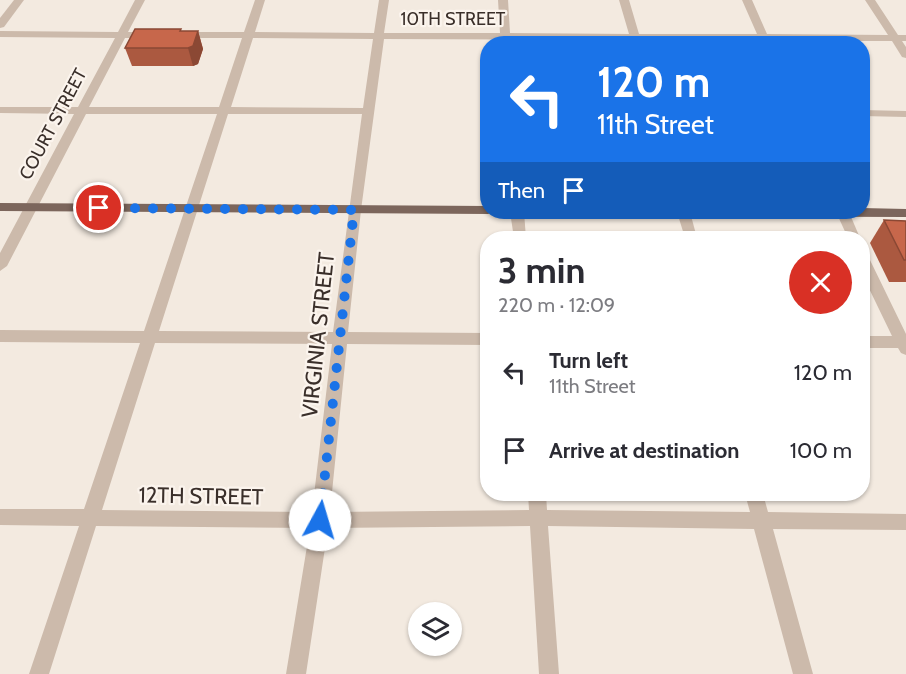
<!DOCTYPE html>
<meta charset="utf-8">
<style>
:root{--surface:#fff;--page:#f2f2f3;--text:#2b2b33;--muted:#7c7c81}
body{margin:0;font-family:Cabin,sans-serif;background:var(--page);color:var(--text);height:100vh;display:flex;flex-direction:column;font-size:22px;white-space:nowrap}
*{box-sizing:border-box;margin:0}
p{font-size:20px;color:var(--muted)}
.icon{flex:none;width:33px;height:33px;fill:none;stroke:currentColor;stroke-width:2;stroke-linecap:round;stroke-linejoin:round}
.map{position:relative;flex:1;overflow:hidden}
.sheet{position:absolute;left:480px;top:231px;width:390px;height:270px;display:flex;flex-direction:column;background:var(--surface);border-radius:24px;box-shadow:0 2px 4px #0004}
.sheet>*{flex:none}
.banner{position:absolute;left:480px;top:36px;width:390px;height:183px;border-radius:24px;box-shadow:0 2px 4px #0004;background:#1a73e8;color:#fff;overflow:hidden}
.controls{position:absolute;left:408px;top:602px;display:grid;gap:12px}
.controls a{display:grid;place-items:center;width:54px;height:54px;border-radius:50%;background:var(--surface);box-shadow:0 2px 4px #0004;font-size:30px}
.pin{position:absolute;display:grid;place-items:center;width:51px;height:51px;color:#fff;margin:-26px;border:3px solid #fff;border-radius:50%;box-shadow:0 2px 6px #0007}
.me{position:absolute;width:66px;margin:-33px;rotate:6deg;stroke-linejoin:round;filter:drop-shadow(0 0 4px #0008)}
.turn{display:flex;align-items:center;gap:21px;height:126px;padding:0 18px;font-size:27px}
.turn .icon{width:78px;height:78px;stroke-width:2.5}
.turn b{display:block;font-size:42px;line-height:51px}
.then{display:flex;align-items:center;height:57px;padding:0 18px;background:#0003;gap:12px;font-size:22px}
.round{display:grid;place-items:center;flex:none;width:63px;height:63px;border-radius:32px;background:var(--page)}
.overview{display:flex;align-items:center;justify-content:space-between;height:102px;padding:0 18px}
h1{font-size:36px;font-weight:700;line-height:45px}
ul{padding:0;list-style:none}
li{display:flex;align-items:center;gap:18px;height:78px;padding:0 18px}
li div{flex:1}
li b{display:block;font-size:22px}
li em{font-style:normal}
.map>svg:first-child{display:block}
</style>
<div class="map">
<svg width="906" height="674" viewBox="0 0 906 674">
<rect width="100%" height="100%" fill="#f3eae0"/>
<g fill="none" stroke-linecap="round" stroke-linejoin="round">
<g fill="#ccbaab" fill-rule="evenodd">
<path d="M14 0H24L4 27 0 28V18Z"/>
<path d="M135 0H145L128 32H150L155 35 150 38H125L89 107H219L242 38H180L175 35 180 32H244L255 0H265L255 32 374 33 379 0H389L384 33H500L498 0H508L510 33 629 34 619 0H629L639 34H757L742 0H752L767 34 888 35 865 0H875L898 35H906V41H902L906 47V58L902 57 892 41H770L771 44H761L759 40H641L642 44H632L631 40 384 39 361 210 348 332 488 333V345L347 344 330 512 529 510 528 494H546L547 510 750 512 745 494H763L768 512 906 514V530L773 529 813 674H793L754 529 548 526 559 674H539L530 526 328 528 306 674H286L310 528 96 526 49 674H29L79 526 0 525V509H84L140 343 0 342V330L144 331 217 114H86L7 266 0 271V253L74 114 0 113V107H78L115 38 0 37V31L118 32ZM253 38 373 39 363 108 231 107ZM228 114H362L333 332 159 331ZM155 343 332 344 312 512 102 510Z"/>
<path d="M862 110 906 111V117L862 116Z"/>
<path d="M510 212H524L526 238H514Z"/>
<path d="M677 212H690L697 238H685Z"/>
<path d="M836 212H849L860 238H848Z"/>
<path d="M862 253 869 258 906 334V355L901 353 898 348H862V336H892L862 274Z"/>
</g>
<g fill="#7c665c" fill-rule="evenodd">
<path d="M0 203 488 206V212H494L488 214 0 211Z"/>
<path d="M862 208 906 209V217L666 216 659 212H862Z"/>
</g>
</g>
<g fill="#ab5940">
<path d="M182 31H198L203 49 198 64 193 66H132L125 48Z"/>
<path d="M884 220 906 221V282H889L870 243Z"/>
</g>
<path fill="#8b4834" d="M198 31 203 49 198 64 193 66 188 48Z"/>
<g fill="#c7674b" stroke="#8b4834" stroke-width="1.5">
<path d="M135 29H181L180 31H198L193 46 188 48H125Z"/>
<path d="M884 220 906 221V260H904Z"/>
</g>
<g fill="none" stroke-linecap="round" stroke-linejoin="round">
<path stroke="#1a73e8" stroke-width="10" stroke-dasharray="0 18" d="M99 208 354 210 320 520"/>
</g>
<g text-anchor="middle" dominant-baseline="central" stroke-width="4.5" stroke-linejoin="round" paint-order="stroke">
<g font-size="18" fill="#3a2f2a" stroke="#fbf4ed">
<text x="453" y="19">10TH STREET</text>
<text transform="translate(53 124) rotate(-62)">COURT STREET</text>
</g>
<g font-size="22" fill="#3a2f2a" stroke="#fbf4ed">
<text transform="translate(318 335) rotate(-84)">VIRGINIA STREET</text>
<text transform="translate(201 496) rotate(1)">12TH STREET</text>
</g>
</g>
</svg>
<div class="controls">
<a><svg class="icon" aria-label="layers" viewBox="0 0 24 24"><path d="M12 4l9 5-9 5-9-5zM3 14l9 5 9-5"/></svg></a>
</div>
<div class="pin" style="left:99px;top:208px;background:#d93025"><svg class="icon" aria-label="arrive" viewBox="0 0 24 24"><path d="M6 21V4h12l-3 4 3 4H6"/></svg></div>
<svg class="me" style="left:320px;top:520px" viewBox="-20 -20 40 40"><circle r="19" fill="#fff"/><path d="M0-13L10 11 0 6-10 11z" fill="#1a73e8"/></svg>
<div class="banner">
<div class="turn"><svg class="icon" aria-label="left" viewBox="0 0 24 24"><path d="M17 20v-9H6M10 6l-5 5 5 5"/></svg><div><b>120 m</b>11th Street</div></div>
<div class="then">Then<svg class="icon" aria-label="arrive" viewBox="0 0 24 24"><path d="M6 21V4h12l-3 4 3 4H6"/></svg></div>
</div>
<section class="sheet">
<div class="overview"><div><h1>3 min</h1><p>220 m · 12:09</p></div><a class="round" style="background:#d93025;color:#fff"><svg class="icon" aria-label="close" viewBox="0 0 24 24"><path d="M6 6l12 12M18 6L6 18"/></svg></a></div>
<ul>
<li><svg class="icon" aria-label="left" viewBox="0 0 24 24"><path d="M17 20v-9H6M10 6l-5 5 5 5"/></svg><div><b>Turn left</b><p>11th Street</p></div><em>120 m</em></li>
<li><svg class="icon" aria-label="arrive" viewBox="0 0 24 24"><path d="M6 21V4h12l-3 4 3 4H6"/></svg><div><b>Arrive at destination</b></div><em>100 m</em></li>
</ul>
</section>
</div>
